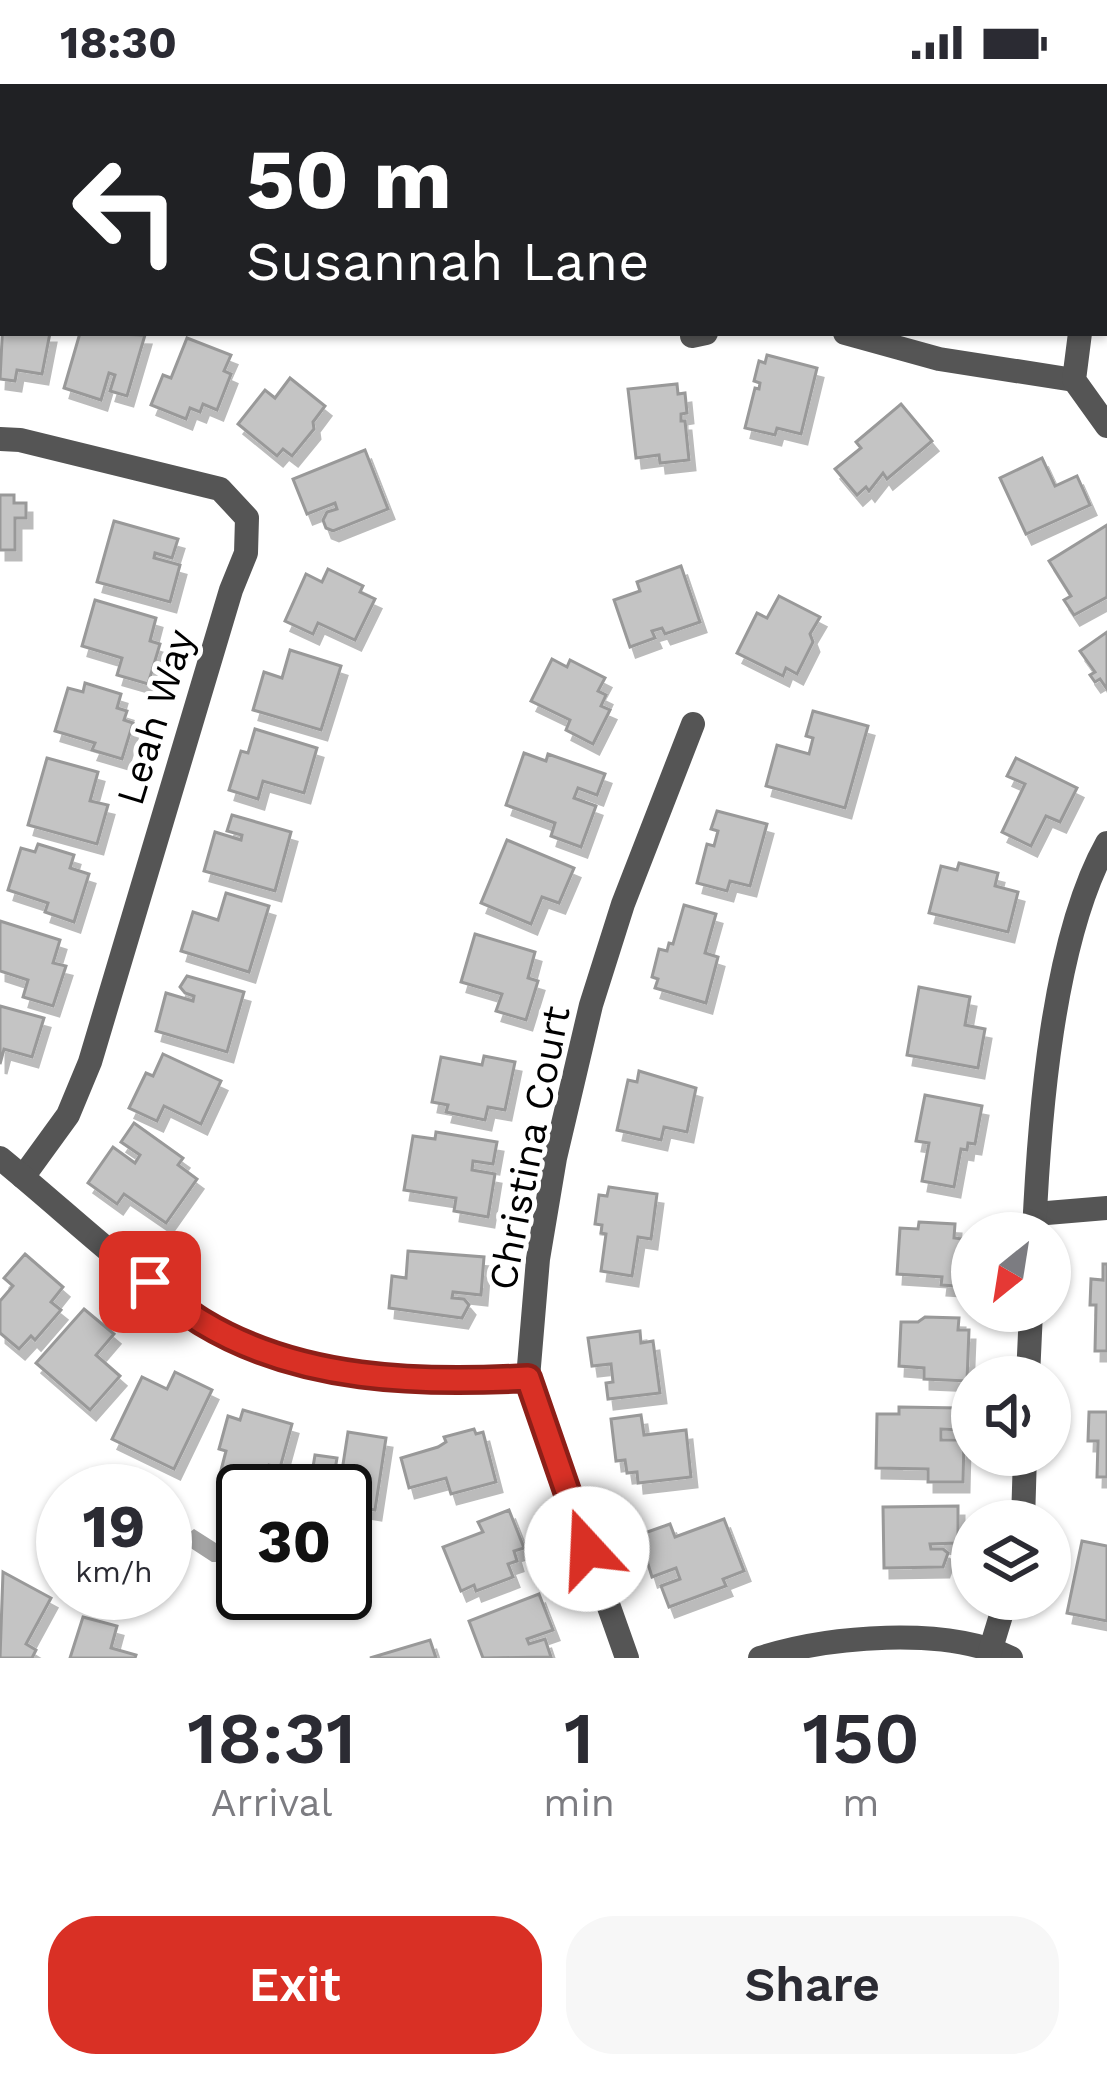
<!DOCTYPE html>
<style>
:root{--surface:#fff;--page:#f7f7f7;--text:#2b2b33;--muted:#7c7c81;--accent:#d93025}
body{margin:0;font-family:"Work Sans",sans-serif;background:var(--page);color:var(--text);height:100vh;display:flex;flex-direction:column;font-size:45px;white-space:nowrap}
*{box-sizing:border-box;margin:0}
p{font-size:39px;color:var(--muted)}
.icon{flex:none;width:66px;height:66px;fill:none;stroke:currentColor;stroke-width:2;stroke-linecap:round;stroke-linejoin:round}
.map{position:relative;height:1574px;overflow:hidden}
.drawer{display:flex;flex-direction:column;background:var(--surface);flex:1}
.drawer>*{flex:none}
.hud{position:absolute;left:0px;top:0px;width:1107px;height:252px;box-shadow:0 3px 9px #0004;background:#202124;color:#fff;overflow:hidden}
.needle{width:78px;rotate:210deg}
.controls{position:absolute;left:951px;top:1128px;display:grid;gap:24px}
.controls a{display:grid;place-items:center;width:120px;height:120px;border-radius:50%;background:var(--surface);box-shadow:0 3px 9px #0004;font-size:60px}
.speed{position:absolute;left:36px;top:1380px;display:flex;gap:24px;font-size:60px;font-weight:700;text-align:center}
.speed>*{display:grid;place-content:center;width:156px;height:156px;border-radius:50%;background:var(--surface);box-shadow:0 3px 9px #0004;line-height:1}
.speed small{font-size:30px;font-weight:400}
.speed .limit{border:6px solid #111;border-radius:18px;background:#fff;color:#111}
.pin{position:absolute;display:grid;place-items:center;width:102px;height:102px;color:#fff;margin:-51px;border-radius:24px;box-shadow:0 6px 18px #0006}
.me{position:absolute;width:132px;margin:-66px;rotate:340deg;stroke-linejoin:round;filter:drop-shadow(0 0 9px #0008)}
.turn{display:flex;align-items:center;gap:42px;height:252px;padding:0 48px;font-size:54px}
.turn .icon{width:156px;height:156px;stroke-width:2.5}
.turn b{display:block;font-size:84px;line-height:102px}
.eta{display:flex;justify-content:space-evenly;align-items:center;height:204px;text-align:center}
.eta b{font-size:72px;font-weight:600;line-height:84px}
.button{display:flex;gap:24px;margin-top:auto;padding:24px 48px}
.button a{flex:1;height:138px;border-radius:48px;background:var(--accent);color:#fff;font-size:48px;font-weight:600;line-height:138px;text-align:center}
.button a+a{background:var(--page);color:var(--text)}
.status{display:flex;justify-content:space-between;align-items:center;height:84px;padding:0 60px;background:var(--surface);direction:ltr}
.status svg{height:33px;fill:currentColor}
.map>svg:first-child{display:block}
</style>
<div class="status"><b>18:30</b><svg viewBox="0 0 49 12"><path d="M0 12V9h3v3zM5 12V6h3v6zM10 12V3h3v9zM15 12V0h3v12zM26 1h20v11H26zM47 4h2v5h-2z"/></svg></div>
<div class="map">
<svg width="1107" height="1574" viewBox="0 0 1107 1574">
<defs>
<filter id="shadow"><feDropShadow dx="6" dy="10" stdDeviation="0" flood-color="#0004"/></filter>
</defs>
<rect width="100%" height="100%" fill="#fff"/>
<path fill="#a3a3a3" d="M194 1445 216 1459 219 1448 233 1452 223 1478H212L186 1461 185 1452Z"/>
<g fill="#c4c4c4" stroke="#999" stroke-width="3" filter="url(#shadow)">
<path d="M1104 15 1107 17V99L1104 97Z"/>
<path d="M3 236V249H50L42 290 17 286 15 297 0 295Z"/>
<path d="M80 249 145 251 127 312 110 307 115 291 109 289 101 316 64 304Z"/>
<path d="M187 254 231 271 224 287 231 290 217 326 203 320 200 328 190 324 186 335 151 321 163 291 171 294Z"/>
<path d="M767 271 817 284 801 350 777 344 775 351 745 344 755 304 759 305 760 299 754 297 759 277 765 279Z"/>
<path d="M290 294 325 322 313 338 314 345 292 372 283 365 277 372 238 340 265 306 275 314Z"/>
<path d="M677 300 678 310 685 309 687 329 681 330V337H685L689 376 660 379 659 371 636 374 628 305Z"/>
<path d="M901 320 932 357 887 395 883 389 869 407 866 403 857 411 835 385 861 364 856 358Z"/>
<path d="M365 366 388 425 333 447 326 444 323 436 327 428 337 425 335 419 307 430 293 395Z"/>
<path d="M1042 374 1055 402 1077 392 1090 421 1026 450 1000 394Z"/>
<path d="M0 411H14V419H26V434H15V466H0Z"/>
<path d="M114 437 178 455 172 474 155 469 154 474 180 481 170 518 97 498Z"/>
<path d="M1107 441V513L1074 531 1064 516 1071 512 1049 477Z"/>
<path d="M681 482 700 538 665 550 662 544 652 547 655 554 630 563 614 516 640 507 637 498Z"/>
<path d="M328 485 363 502 360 508 375 515 355 556 318 539 313 550 285 537 306 490 322 498Z"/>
<path d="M779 512 820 533 810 550 813 558 797 590 786 584 783 592 737 569 757 529 767 534Z"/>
<path d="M95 516 156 534 150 557 160 560 148 600 117 591 122 574 82 562Z"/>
<path d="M1107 548V605L1100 595 1095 598 1090 591 1095 588 1080 567Z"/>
<path d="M290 566 341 582 321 646 253 626 264 588 282 594Z"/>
<path d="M552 575 567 583 570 576 605 594 598 607 606 611 601 622 610 626 593 660 566 646 570 636 531 617Z"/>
<path d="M85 599 121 610 117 624 127 627 124 636 133 639 122 675 92 666 95 659 55 647 68 604 83 608Z"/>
<path d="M813 627 868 642 845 724 766 702 777 661 809 670 813 654 806 652Z"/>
<path d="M255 645 317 664 304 709 263 697 258 715 229 706 241 667 248 669Z"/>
<path d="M524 669 546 677 548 670 605 690 597 711 578 704 574 714 596 722 581 763 551 752 555 739 506 721Z"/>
<path d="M47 674 98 688 90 717 108 721 97 760 28 741Z"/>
<path d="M1016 674 1077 704 1060 738 1046 732 1031 762 1002 748 1025 700 1007 692Z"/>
<path d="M717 727 767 740 750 802 730 797 727 807 697 799 707 760 714 762 718 747 711 745Z"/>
<path d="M232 731 291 748 275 807 204 787 215 748 241 756 242 751 227 747Z"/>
<path d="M507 756 574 784 559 819 542 813 531 840 481 819Z"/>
<path d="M38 760 74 771 70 784 89 790 74 838 45 828 48 819 8 806 21 764 35 768Z"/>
<path d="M959 779 998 789 995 802 1018 808 1008 848 929 829 941 782 957 786Z"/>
<path d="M226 809 269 822 249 888 181 867 193 828 218 836Z"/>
<path d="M684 821 716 830 705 869 718 873 706 919 655 904 658 895 652 893 659 865 667 867 669 859 673 860Z"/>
<path d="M0 837 60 856 53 879 66 882 53 922 23 913 28 896 0 887Z"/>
<path d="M475 850 535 868 528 894 538 897 526 936 496 927 502 910 461 898Z"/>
<path d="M187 892 244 908 227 968 156 947 166 909 193 917 194 912 185 909 180 903Z"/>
<path d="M919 903 970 913 965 941 985 945 978 984 907 971Z"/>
<path d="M0 922 44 934 32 973 4 965 0 980Z"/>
<path d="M163 970 221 997 201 1040 164 1022 157 1037 129 1024 146 989 153 992Z"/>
<path d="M484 972 515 978 505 1026 488 1023 485 1036 446 1028 448 1021 432 1018 441 973 482 981Z"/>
<path d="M639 987 696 1004 687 1048 664 1043 661 1056 617 1046 628 996 637 998Z"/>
<path d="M925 1011 982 1022 975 1060 968 1059 967 1066 961 1065 954 1103 922 1097 929 1059 916 1057Z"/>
<path d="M134 1039 183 1074 178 1081 197 1095 166 1139 124 1110 117 1120 88 1099 113 1063 135 1079 140 1071 121 1058Z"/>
<path d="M436 1048 497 1058 493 1080 473 1077 472 1086 495 1090 488 1133 454 1127 456 1114 404 1106 413 1052 435 1055Z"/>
<path d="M609 1103 657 1110 651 1155 638 1153 632 1192 601 1187 606 1150 601 1149 602 1141 595 1140 599 1111 607 1112Z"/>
<path d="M919 1138 955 1140 954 1154 963 1155 962 1166 972 1167 971 1203 941 1201 942 1193 897 1190 900 1144 918 1145Z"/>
<path d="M408 1167 484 1173 481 1211 453 1208 452 1214 464 1215 469 1221 462 1234 389 1224 392 1192 406 1194Z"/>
<path d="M25 1170 63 1203 51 1218 61 1226 35 1256 31 1252 19 1265 0 1249V1217L13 1202 4 1194Z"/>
<path d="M1103 1180H1107V1267H1095L1096 1221H1090L1091 1195 1103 1196Z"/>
<path d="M84 1225 114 1250 96 1271 120 1292 90 1326 36 1279Z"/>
<path d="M925 1233 959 1234 958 1246H969L967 1297 924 1295V1284L899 1282 901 1238H918Z"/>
<path d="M640 1247 641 1259 653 1257 660 1309 608 1315 606 1299 613 1298 611 1280 592 1282 588 1254Z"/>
<path d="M175 1288 212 1306 174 1385 112 1355 142 1293 167 1305Z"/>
<path d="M899 1323 960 1324V1346L941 1345V1356H964L963 1398H928V1385L876 1384 877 1330H899Z"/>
<path d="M243 1326 292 1340 280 1384 269 1381 262 1405 219 1394 226 1367 219 1365 228 1332 240 1336Z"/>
<path d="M1089 1328H1107V1393H1097L1098 1357H1088Z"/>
<path d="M641 1331 644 1351 686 1346 691 1393 638 1399 637 1388 627 1389 625 1376 616 1377 611 1335Z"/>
<path d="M474 1345 476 1350 483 1348 496 1398 451 1410 446 1394 409 1404 401 1374 438 1363 446 1358 444 1353Z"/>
<path d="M348 1348 386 1354 375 1426 345 1421V1407H309L315 1371 337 1374 335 1386 342 1387Z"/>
<path d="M958 1422V1459L930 1460 931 1465H943L948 1469 943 1483 884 1484 883 1423Z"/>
<path d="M509 1426 524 1464 514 1467 517 1477 508 1480 513 1493 476 1507 474 1501 461 1507 443 1463 483 1448 478 1438Z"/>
<path d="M724 1435 744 1487 723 1495 726 1502 669 1523 661 1502 680 1495 676 1484 652 1493 639 1451 670 1440 675 1453Z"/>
<path d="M1082 1457 1107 1462V1537L1067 1529Z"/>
<path d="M3 1488 51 1514 26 1560 36 1566 32 1574H0Z"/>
<path d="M539 1510 553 1546 527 1555 529 1560 545 1555 551 1573 483 1574 469 1537Z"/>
<path d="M83 1533 117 1542 111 1564 136 1571 135 1574H70Z"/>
<path d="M430 1556 436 1574H370Z"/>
</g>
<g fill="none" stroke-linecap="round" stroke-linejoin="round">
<g stroke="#555" stroke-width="24">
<path d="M331 0 337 3"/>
<path d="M811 3 815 0"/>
<path d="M1104 221 1107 218"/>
<path d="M845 249 939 275 1074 296"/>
<path d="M1080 249 1074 296 1107 342"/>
<path d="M692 252 706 249"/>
<path d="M0 355 20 356 220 405 247 434 246 469 231 506 90 978 68 1031 23 1093"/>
<path d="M0 1074C66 1128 128 1188 199 1236 293 1299 420 1300 528 1294"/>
<path d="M1035 1130 1107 1124"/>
<path d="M1034 1149C1039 1037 1052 857 1107 759"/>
<path d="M1028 1293 1031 1227"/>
<path d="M1023 1437 1025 1371"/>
<path d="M627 1574 528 1294 538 1175 555 1074 591 921 623 820 693 640"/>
<path d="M760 1574C829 1552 945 1542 1011 1574"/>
<path d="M988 1574 1006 1515"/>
</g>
</g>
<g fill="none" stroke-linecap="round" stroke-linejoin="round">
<g stroke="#8d1f18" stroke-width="30">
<path id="route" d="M150 1198C167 1211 184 1227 202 1238 299 1297 419 1300 528 1294L587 1465"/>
</g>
<use href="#route" stroke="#d93025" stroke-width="21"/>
</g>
<g text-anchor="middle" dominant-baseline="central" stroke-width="10" stroke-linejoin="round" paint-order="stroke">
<g font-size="39" fill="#000" stroke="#fff">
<text transform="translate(155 633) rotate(-73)">Leah Way</text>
<text transform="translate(529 1064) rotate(-79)">Christina Court</text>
</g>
</g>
</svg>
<div class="controls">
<a><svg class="needle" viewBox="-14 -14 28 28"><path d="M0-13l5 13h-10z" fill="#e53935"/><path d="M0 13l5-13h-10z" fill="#7c7c81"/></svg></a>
<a><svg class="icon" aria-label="sound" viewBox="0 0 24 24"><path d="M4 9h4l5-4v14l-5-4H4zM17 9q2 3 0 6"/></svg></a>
<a><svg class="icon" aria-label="layers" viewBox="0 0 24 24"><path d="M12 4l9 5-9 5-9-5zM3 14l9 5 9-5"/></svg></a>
</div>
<div class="speed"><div>19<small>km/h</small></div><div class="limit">30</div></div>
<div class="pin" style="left:150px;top:1198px;background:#d93025"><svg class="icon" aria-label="arrive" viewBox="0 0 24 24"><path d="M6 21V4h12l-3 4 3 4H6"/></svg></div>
<svg class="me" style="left:587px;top:1465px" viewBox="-20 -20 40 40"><circle r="19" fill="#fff"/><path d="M0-13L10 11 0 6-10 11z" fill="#d93025"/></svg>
<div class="hud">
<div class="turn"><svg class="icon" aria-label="left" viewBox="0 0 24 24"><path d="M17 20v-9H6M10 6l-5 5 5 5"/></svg><div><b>50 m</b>Susannah Lane</div></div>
</div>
</div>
<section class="drawer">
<div class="eta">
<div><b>18:31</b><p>Arrival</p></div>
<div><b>1</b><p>min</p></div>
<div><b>150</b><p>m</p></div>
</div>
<div class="button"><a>Exit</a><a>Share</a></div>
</section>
